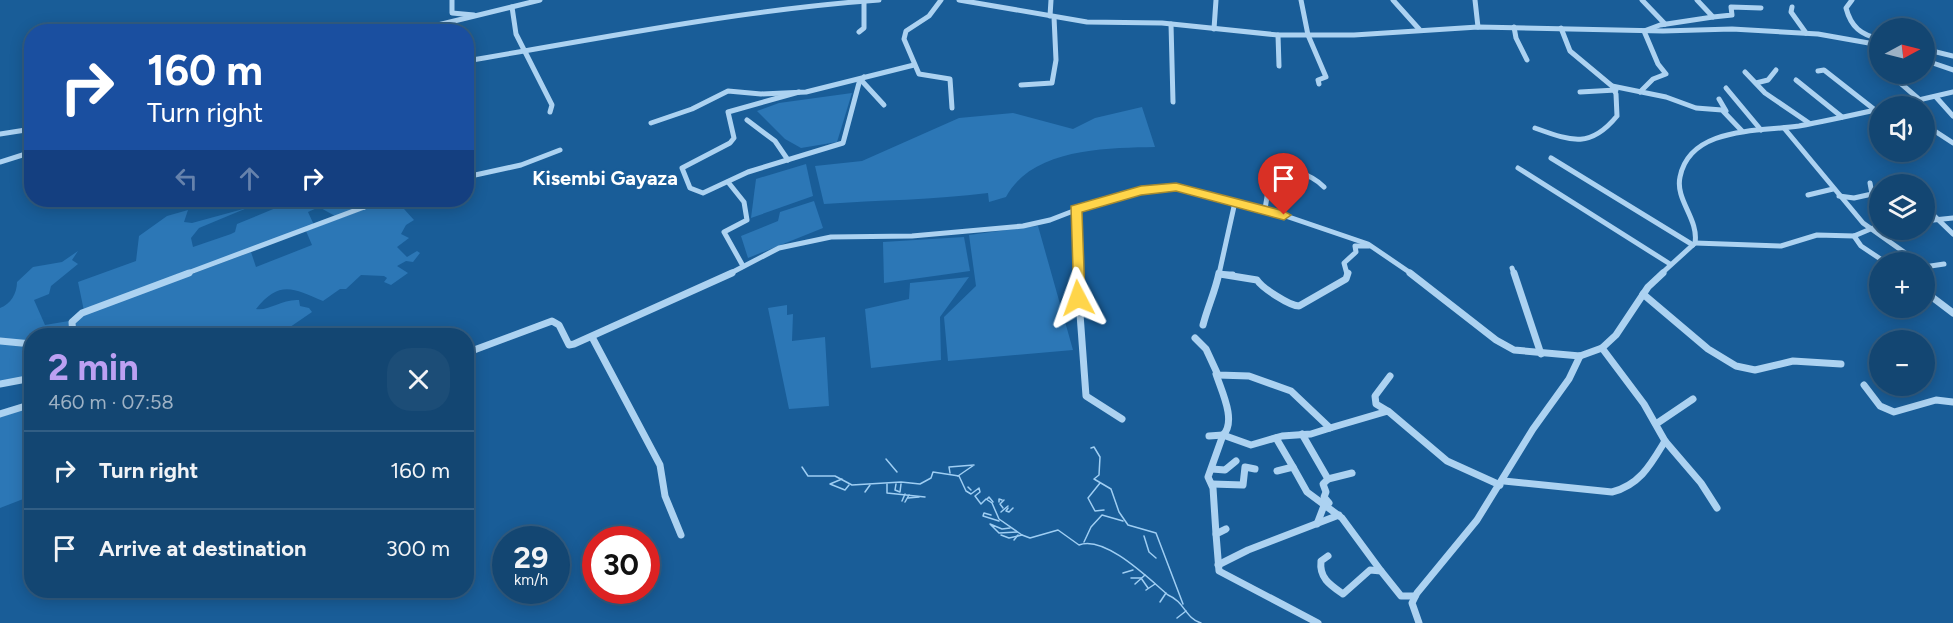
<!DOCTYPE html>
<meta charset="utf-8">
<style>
:root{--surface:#134672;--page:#1c4d77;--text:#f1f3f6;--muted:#9db1c4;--line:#325e84;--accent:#bca0f2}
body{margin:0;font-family:Figtree,sans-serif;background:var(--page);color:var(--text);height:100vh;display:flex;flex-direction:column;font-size:22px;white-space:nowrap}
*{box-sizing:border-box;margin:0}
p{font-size:20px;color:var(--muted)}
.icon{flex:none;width:33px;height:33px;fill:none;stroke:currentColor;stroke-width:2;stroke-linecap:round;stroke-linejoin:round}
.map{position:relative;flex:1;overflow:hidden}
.side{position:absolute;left:24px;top:328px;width:450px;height:270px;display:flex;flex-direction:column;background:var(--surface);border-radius:24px;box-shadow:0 3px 15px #0003,0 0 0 2px var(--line)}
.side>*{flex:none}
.guide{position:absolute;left:24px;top:24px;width:450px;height:183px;border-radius:24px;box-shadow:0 3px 15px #0003,0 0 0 2px var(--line);background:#1a4fa0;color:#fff;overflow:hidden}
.needle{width:39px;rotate:83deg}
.tools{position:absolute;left:1869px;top:18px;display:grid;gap:12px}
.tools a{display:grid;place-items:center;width:66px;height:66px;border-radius:50%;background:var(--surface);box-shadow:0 3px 15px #0003,0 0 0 2px var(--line);font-size:30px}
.speed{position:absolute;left:492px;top:526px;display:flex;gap:12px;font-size:30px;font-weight:700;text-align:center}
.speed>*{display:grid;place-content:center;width:78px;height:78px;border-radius:50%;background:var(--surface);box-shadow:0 3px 15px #0003,0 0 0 2px var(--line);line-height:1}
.speed small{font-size:15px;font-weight:400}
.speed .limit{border:9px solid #d22;background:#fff;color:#111}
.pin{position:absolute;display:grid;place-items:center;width:51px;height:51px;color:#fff;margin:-62px -26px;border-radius:50% 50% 50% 0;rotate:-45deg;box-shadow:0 0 6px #0007}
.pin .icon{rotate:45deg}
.me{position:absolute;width:66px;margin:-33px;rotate:356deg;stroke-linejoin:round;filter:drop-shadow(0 0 4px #0008)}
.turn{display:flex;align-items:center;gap:21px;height:126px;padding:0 24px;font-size:27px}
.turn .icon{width:78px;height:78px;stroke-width:2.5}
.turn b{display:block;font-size:42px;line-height:51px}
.lanes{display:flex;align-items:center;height:57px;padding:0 24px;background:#0003;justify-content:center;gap:30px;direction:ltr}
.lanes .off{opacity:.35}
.round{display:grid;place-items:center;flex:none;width:63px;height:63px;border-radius:24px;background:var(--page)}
.headline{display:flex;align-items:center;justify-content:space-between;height:102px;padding:0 24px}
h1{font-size:36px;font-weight:700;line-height:45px;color:var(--accent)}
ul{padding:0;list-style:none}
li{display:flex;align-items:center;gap:18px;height:78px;padding:0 24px;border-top:2px solid var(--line)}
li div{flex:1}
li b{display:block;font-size:22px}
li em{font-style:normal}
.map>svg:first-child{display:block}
</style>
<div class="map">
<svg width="1953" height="623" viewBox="0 0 1953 623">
<rect width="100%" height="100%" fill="#195d98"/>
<g fill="#2c77b6">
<path d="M852 93 837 142 801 148 785 139 757 111 779 103Z"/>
<path d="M1142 107 1155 147C1106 148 1032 148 1006 197L989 202 988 193C934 200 879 200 824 204L815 166 862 161 959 118 1013 113 1073 129 1095 118Z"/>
<path d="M806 164 813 196 751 218 756 179Z"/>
<path d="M295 200H350L359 208 335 216 319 207 308 212 314 225 84 311 78 282 136 261 139 236 167 216 188 210 184 222 192 223 247 208 199 228 191 238 193 247 231 234 235 232 237 224Z"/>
<path d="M389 200H410L413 206 404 209 414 220 406 225 401 234 409 238 397 247 407 257 417 251 420 253 413 262 406 261 397 266 408 273 391 285 384 282 387 278 384 276 361 275 346 289H340L323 301C293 288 279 280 256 309 270 311 281 299 299 300L300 306 309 308 312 312 277 336H76L75 323 82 315 251 252 256 267 312 245 306 231Z"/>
<path d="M814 201 823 228 748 258 741 236 778 221 780 212Z"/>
<path d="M1038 226 1073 350 948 361 944 317 976 286 969 235Z"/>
<path d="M964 237 970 271 884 283 883 242Z"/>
<path d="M78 251 72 260 78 264 51 286 49 294 34 300 45 325 69 321 71 336H32L31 342 0 339V308C11 304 17 293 17 282L33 267 62 262Z"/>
<path d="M969 277 940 317 941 360 871 368 865 309 909 299 910 283Z"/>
<path d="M787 305V315L793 314 792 341 825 337 829 406 789 409 768 308Z"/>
<path d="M0 343 31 346V377L0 382Z"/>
<path d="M31 407V496L0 508V417Z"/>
</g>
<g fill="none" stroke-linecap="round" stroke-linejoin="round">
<g stroke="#9fcef3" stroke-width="1.5">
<path d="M1091 448 1094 447 1100 457 1099 475 1094 479 1111 489 1119 512 1128 525 1156 533 1183 604"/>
<path d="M886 459 897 472"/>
<path d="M802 467 808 476H835L852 485 901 482 920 484 931 478 933 472 959 476 966 491 971 494 979 488 980 492 975 496 981 504 986 499 992 503 999 519 1022 535 1030 538 1058 530 1079 545C1105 535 1149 579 1168 595 1185 602 1185 618 1201 623"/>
<path d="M950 473 949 467 974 465 958 476"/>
<path d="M842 479 830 484 845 490 849 485"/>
<path d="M1100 483 1088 498 1095 511 1104 510"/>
<path d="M887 484V493L925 497"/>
<path d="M896 484 895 490 900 492 901 484"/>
<path d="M968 487 971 490"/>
<path d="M865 492 870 485"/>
<path d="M908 498 919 497"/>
<path d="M987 499 989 497 993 502"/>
<path d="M902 501 905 494"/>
<path d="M905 502 909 495"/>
<path d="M999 502V499L1002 500"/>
<path d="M1003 508 1000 504 1004 500"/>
<path d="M1008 508 1006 511 1009 512 1013 508"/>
<path d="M1001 512 1008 506"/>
<path d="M991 515 984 513 983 516 999 521"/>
<path d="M1010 528 1002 529 990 524 999 533 1017 532"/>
<path d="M1001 535 1009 538 1022 535"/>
<path d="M1144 536 1149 552 1156 558"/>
<path d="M1014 540 1018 535"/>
<path d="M1084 542 1091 527 1102 515 1123 521"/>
<path d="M1123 573 1133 570"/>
<path d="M1131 578H1141L1148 588"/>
<path d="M1135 584 1145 575"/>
<path d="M1146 590 1155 584"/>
<path d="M1160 602 1166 593"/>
<path d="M1177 618 1186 611"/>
</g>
<g stroke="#acd2f1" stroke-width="5">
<path d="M452 0V13L474 15"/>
<path d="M941 0 929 16 906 31 904 39 919 74 950 79 952 108"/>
<path d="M959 0 1087 22 1162 23 1278 35H1354L1478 27 1663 31 1732 29 1818 34 1880 45"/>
<path d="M1301 0 1308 35 1326 77 1318 80 1319 84"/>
<path d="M1393 0 1419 29"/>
<path d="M1475 0 1478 27"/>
<path d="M1642 0 1665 24"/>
<path d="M1852 0 1846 8C1851 27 1861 35 1880 39"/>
<path d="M512 7 516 34 552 105 550 112"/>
<path d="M1792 7 1791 12 1806 33"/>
<path d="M1050 16 1051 0"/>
<path d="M1713 17 1732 15 1731 7 1761 8"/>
<path d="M1171 24 1173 102"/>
<path d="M1514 27 1516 38 1527 60"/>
<path d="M1561 28 1570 51 1612 86 1666 97 1696 108 1722 110 1742 131"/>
<path d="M1214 29 1216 0"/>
<path d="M409 32 540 0"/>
<path d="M859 32 864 28V2"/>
<path d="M1278 35 1279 66"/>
<path d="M1924 49 1953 56"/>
<path d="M1924 60 1953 70"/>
<path d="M466 61C603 38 740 10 879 0"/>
<path d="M1818 71 1824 70 1875 110"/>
<path d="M1745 72 1765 93 1809 123"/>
<path d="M1894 74 1898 81 1921 101"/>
<path d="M861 80 884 105"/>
<path d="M1796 80 1842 117"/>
<path d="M1756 83 1768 80 1776 70"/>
<path d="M1021 85 1052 83 1056 60 1054 17"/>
<path d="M1726 88 1761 130"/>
<path d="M799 92 728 112 734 138 730 143 682 168 690 188 703 193 748 172 843 143 859 83 864 77"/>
<path d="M1580 92 1616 90"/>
<path d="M1640 92 1653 79 1666 74 1658 64 1644 31 1660 25 1713 17 1697 0"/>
<path d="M1936 97 1953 116"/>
<path d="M1719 99 1726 111"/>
<path d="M1893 106 1953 92"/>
<path d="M747 120 775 141 788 160"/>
<path d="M651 123 692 109 728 91 761 94 806 92 914 65"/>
<path d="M1924 124 1953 143"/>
<path d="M1535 128C1571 141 1590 149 1617 116L1616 94 1612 86"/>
<path d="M1784 128 1863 223 1918 262"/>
<path d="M0 134 32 129"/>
<path d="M1551 158 1693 245"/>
<path d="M0 162 32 152"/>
<path d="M1518 168 1670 264"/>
<path d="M466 177 521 165 560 150"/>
<path d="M728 182 744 202 747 220 724 232 743 266"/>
<path d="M1808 195 1833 189"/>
<path d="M1839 196 1854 198 1872 194 1870 183"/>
<path d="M354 200 364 207"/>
<path d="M1924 206 1953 234"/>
<path d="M1265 209 1270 179C1287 166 1310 173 1324 187"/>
<path d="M1076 210 1077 274"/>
<path d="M1924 221 1953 218"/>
<path d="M1854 236 1861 246 1885 262"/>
<path d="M1695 243 1781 246 1817 235 1854 236 1880 225"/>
<path d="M1924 267 1944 264"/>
<path d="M1512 268 1514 274"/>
<path d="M185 274 383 200"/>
<path d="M729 274 779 248 831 237 912 236 1023 226 1050 220 1094 203 1163 187 1184 188 1265 209 1368 244 1412 274"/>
<path d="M1219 274 1235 202"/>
<path d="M1220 274H1233"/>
<path d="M1347 274 1344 263 1356 252 1355 246H1369"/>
<path d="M1661 274 1695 243C1699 219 1675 200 1680 177 1690 126 1760 132 1799 126 1826 121 1853 115 1880 109"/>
</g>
<g stroke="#acd2f1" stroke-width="7">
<path d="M1077 273 1086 396 1122 419"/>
<path d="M1410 273 1496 340 1514 350 1580 356 1602 348 1616 335 1648 287 1663 273"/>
<path d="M1514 273 1541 354"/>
<path d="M1220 274 1257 280C1262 288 1290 306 1299 306L1346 279 1348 273"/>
<path d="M1924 291 1953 313"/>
<path d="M1643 294 1708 349 1736 366 1755 370 1793 361 1841 364"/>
<path d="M1203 325C1208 306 1215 292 1219 273"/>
<path d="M73 336 72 322 82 313 189 273"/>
<path d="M592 337 660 465 665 496 681 535"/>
<path d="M1195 338 1206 349 1218 375 1249 376 1291 391 1330 428 1388 411 1447 461 1500 485"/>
<path d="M0 341 32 344"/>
<path d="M1602 348 1644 404 1665 441 1701 483 1717 508"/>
<path d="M466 353 552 321 559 325 569 345 574 344 732 273"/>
<path d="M1216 374C1221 390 1237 421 1223 435L1208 477 1213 488 1216 534"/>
<path d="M0 384 32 378"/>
<path d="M1864 385 1880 406 1894 412 1936 400 1953 402"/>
<path d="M1386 410 1376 404 1375 396 1390 376"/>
<path d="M0 414 32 404"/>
<path d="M1656 424 1693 399"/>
<path d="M1302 434 1328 479 1323 484 1326 492 1324 497 1329 503"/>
<path d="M1209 436 1223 435 1251 445 1282 436 1311 434 1330 428"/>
<path d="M1276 438 1293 467"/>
<path d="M1212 469 1225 470 1236 461"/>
<path d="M1277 471 1293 467 1307 492 1342 518 1381 571"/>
<path d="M1328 479 1352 473"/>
<path d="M1504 481 1612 492C1640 485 1651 464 1665 441"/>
<path d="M1212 484 1243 485 1245 467 1255 469"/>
<path d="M1317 524 1325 503"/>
<path d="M1226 529 1216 534 1219 571 1318 623"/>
<path d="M1328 556 1321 561C1319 578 1330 585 1343 594L1370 570 1381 571 1401 596H1415"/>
<path d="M1218 565 1248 550 1339 515"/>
<path d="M1419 623 1412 603 1417 593 1477 520 1533 429 1569 379 1580 356"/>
</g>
</g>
<path fill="#ffd54a" stroke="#a68a30" stroke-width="1.5" d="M1176 183 1284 211 1291 215 1284 220 1176 191 1141 195 1082 212 1085 298 1078 303 1074 302 1071 206 1141 186Z"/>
<g text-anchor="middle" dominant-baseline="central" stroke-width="4.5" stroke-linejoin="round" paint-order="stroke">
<g font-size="20" font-weight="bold" fill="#fff" stroke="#195d98">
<text x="605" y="178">Kisembi Gayaza</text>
</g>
</g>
</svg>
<div class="tools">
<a><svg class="needle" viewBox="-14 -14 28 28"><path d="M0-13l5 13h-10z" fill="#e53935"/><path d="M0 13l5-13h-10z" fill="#9db1c4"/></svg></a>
<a><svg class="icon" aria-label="sound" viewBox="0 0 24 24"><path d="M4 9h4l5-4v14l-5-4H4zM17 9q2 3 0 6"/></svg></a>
<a><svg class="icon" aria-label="layers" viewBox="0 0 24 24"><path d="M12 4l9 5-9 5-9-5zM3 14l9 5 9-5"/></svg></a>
<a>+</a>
<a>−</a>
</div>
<div class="speed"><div>29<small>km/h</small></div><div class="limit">30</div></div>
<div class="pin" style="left:1284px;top:215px;background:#d93025"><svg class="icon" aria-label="arrive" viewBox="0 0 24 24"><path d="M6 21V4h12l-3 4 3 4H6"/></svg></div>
<svg class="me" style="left:1078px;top:298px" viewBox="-20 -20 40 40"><path d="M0-17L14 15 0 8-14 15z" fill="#ffd54a" stroke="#fff" stroke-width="4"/></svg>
<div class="guide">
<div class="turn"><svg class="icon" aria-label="right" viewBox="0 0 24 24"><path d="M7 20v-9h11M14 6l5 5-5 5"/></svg><div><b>160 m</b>Turn right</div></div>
<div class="lanes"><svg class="icon off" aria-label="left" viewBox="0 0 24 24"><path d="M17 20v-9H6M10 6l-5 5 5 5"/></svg><svg class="icon off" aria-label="ahead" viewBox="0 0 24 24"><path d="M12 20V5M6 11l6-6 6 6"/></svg><svg class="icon" aria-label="right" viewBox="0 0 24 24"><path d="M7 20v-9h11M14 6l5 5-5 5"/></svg></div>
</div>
<section class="side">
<div class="headline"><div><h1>2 min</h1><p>460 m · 07:58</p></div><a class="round"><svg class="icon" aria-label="close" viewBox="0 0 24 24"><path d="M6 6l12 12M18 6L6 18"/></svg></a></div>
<ul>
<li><svg class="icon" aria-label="right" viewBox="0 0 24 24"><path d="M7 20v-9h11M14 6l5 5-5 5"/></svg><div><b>Turn right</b></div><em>160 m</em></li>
<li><svg class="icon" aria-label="arrive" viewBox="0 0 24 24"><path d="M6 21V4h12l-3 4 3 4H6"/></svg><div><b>Arrive at destination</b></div><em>300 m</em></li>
</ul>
</section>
</div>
